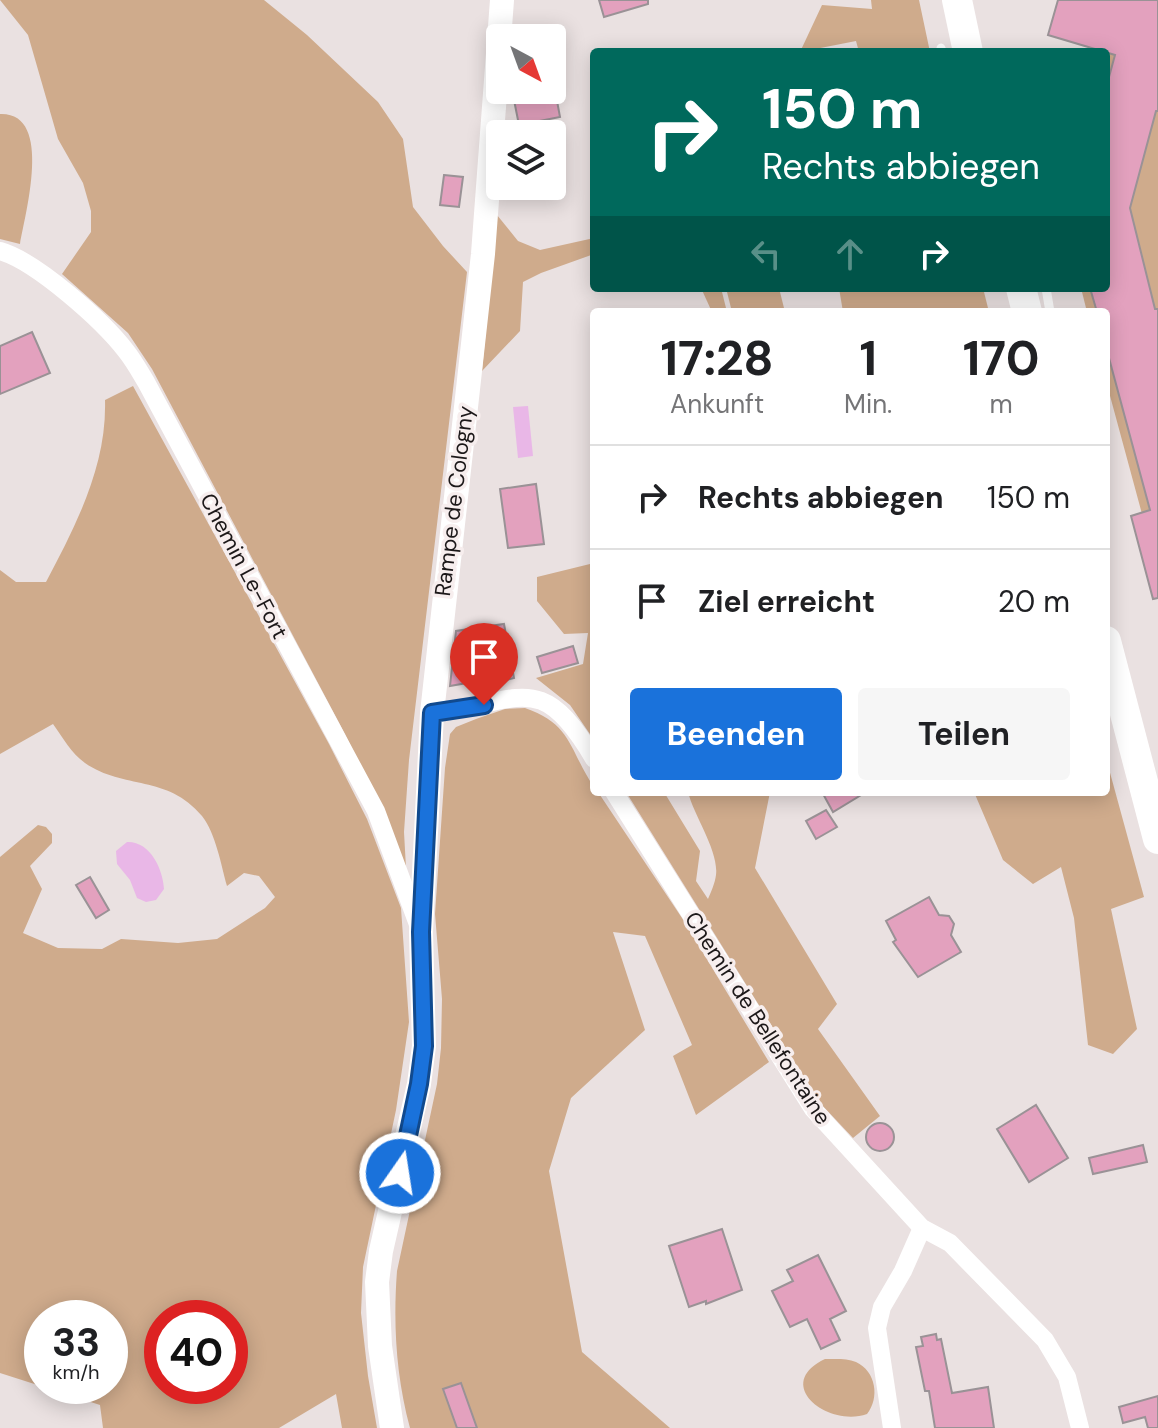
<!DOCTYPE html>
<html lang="de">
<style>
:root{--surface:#fff;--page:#f6f6f6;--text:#202124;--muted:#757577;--line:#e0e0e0;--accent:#1a72db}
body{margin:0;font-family:"DM Sans",sans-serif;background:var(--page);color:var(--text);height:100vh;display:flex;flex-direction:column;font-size:30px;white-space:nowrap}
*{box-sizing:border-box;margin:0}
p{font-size:26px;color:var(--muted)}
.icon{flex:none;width:44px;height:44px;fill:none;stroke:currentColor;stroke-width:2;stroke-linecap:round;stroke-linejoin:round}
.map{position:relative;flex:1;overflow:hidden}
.details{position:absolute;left:590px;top:308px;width:520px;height:488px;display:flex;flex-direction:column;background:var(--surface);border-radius:8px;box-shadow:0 4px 20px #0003}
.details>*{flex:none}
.hud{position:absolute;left:590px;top:48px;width:520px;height:244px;border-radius:8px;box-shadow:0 4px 20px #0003;background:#00695c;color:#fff;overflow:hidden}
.needle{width:52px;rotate:139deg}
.controls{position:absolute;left:486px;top:24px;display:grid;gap:16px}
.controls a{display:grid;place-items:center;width:80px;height:80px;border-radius:8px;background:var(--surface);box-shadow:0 4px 20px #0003;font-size:40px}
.speed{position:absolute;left:24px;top:1300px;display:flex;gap:16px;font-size:40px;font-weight:700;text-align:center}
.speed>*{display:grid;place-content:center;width:104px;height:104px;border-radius:50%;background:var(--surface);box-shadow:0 4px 20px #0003;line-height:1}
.speed small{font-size:20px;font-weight:400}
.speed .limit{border:12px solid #d22;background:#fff;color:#111}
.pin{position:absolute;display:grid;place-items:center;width:68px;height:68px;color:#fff;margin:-82px -34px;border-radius:50% 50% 50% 0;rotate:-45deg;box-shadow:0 0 8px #0007}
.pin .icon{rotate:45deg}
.me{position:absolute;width:88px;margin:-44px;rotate:13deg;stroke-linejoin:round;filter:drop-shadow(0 0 6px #0008)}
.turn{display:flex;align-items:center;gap:28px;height:168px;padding:0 40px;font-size:36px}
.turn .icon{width:104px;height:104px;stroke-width:2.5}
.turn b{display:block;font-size:56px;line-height:68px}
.lanes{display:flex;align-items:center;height:76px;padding:0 40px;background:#0003;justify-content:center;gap:40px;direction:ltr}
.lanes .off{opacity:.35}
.eta{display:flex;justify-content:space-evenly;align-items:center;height:136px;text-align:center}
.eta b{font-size:48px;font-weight:700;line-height:56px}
.cta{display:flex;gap:16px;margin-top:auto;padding:16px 40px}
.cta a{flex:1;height:92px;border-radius:8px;background:var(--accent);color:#fff;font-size:32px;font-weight:700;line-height:92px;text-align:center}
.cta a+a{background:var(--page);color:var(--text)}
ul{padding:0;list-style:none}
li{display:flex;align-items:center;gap:24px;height:104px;padding:0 40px;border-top:2px solid var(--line)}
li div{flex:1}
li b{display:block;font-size:30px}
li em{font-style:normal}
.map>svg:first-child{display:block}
</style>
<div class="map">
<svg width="1158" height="1428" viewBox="0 0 1158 1428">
<rect width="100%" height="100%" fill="#eae1e1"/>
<g fill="#cfab8c" fill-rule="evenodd">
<path d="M0 0H264L307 35 378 102 403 139 413 207 443 246 467 272 409 760 404 832 406 868 391 829 345 734 152 369 128 333 62 274 91 232V211L83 183 58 139 28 35Z"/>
<path d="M871 0H919L930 52H859L856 41 800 52 822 5 872 9Z"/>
<path d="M1115 0H1158V573L1106 381V312H1087L1081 288H1106V52H1102Z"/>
<path d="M0 114C54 112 25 214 20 244L0 239Z"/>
<path d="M497 215 518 241 540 250 594 238V254L541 273 523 282 520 331 482 371Z"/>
<path d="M701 288H721L727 312H712Z"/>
<path d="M726 288H779L785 312H732Z"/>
<path d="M839 288H983L989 312H843Z"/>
<path d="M133 386 329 744 367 819 401 908 409 1022 396 1110 363 1267 361 1313 368 1376 377 1428H342L336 1394 279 1428H103L100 1405 0 1373V857L38 825 46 827 52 834V843L30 866 42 889 23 933 58 948 102 949 121 939 178 943 217 939 265 908 275 897 259 876 244 873 227 886C221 865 216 834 202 816 167 774 124 790 85 763 71 753 63 738 53 724L0 754V570L16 582H46C76 525 107 466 105 400ZM42 1318H110V1386H42ZM162 1318H230V1386H162Z"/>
<path d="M594 563V740L570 705 536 678 583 664 588 633 564 634 537 601V577Z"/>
<path d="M525 708C572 724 569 750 594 787V792H598L682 918 769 1062 696 1115 673 1056 692 1045 645 936 613 932 645 1030 571 1098 549 1171 582 1352 670 1428H410C396 1376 393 1324 397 1271L437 1084 441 1048 442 999 435 914 445 768 450 734 456 727 476 719 505 709Z"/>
<path d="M1106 758 1144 897 1111 909 1137 1029 1113 1054 1088 1045 1074 918 1061 867 1033 884 1003 860 974 792H1106Z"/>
<path d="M626 792H664L700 851 696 881 708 899C711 892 715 883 716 875 719 851 694 816 688 792H770L755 868 837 1004 818 1029 880 1116 853 1138 820 1103Z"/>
<path d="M825 1359C835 1359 847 1358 856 1362 876 1371 880 1398 867 1414 828 1428 772 1384 825 1359Z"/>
</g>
<g fill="#e9b7e7">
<path d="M528 406 533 456 518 458 513 407Z"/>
<path d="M127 842C150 841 163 869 164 889L156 900 146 902 137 898 130 880 117 864 116 851Z"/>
</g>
<g fill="#e3a1be" stroke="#9a9296" stroke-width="2">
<path d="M599 0H648V4L604 17Z"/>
<path d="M1058 0H1158V111H1156L1130 208 1155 309H1158V598L1153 599 1131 516 1150 510 1106 347V312H1097L1090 288H1106V88L1115 55 1048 35Z"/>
<path d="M512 90H555L560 117 519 125Z"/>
<path d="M444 175 463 177 459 207 440 205Z"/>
<path d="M32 332 50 373 0 394V346Z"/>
<path d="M536 484 544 544 508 548 500 489Z"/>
<path d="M504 624 514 678 485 685 484 680 450 686 456 631Z"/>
<path d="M573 646 578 663 542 673 537 657Z"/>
<path d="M822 792H866L833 812Z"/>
<path d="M826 810 837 827 816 839 806 821Z"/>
<path d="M90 877 109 910 96 918 76 885Z"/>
<path d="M929 897 939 915 949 916 954 924 951 935 961 952 918 977 893 942 896 940 886 921Z"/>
<path d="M1036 1105 1068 1158 1029 1182 997 1129Z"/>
<circle cx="880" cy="1137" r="14"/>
<path d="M1143 1145 1147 1162 1093 1174 1089 1158Z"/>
<path d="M722 1229 742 1290 706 1304V1301L689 1307 669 1246Z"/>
<path d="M818 1255 846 1311 830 1319 840 1340 821 1349 807 1319 790 1327 772 1291 793 1281 787 1270Z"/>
<path d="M936 1334 937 1340 941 1339 952 1393 988 1387 994 1428H935L929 1391H925L916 1347 923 1346 921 1337Z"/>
<path d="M461 1383 477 1428H457L443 1389Z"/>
<path d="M1158 1396V1428H1148L1145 1417 1123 1423 1119 1407Z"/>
</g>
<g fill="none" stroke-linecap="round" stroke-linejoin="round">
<g stroke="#fff" stroke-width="9">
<path d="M941 48 942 52"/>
<path d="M1046 288 1050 312"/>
</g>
<g stroke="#fff" stroke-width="18">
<path d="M0 251C36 261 103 321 126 351 134 361 140 372 146 382L376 811 419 927"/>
<path d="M432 713C519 704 540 666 594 759"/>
<path d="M614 792 813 1109 922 1228 950 1243 1045 1340 1067 1377 1080 1428"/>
<path d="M892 1428 877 1328 882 1307 903 1271 922 1228"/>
</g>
<path stroke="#fff" stroke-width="24" d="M392 1428 380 1346 377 1282 381 1251 419 1084 424 1046 421 932 432 713 483 254 502 0"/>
<g stroke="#fff" stroke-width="30">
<path d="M957 0 968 52"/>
<path d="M1021 288 1027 312"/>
<path d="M1106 641 1158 839"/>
</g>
</g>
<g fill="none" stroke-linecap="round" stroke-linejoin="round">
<g stroke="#114a8e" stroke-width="20">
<path id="route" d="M400 1173 419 1084 424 1046 421 932 432 713 484 705"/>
</g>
<use href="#route" stroke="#1a72db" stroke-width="14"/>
</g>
<g text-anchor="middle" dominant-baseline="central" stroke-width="7" stroke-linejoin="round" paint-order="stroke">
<g font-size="22" fill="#1c1819" stroke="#f7eeee">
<text transform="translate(454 501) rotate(-83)">Rampe de Cologny</text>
<text transform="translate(244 566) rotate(62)">Chemin Le-Fort</text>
<text transform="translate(758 1018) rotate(57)">Chemin de Bellefontaine</text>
</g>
</g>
</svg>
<div class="controls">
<a><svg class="needle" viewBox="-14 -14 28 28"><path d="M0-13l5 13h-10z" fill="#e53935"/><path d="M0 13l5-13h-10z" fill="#757577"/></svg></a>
<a><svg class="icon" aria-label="layers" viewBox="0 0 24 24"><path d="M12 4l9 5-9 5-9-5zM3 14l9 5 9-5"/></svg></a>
</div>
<div class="speed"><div>33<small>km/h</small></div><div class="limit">40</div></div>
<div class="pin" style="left:484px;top:705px;background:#d93025"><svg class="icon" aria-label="arrive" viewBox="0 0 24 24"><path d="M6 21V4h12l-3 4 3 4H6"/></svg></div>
<svg class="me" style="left:400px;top:1173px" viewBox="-20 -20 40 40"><circle r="17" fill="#1a72db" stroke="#fff" stroke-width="3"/><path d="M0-11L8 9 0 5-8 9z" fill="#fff"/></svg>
<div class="hud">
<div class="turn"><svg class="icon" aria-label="right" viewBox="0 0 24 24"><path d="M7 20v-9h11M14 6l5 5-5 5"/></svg><div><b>150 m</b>Rechts abbiegen</div></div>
<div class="lanes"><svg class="icon off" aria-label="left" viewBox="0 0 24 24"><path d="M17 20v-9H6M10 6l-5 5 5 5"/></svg><svg class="icon off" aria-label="ahead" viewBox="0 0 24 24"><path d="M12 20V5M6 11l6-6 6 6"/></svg><svg class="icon" aria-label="right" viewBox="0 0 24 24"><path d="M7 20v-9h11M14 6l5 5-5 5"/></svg></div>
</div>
<section class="details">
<div class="eta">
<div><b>17:28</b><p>Ankunft</p></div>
<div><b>1</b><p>Min.</p></div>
<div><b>170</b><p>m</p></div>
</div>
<ul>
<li><svg class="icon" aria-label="right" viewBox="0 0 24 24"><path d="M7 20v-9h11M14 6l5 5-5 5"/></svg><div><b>Rechts abbiegen</b></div><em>150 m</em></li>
<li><svg class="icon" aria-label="arrive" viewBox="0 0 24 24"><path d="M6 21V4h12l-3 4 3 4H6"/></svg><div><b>Ziel erreicht</b></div><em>20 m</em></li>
</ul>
<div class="cta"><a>Beenden</a><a>Teilen</a></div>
</section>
</div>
